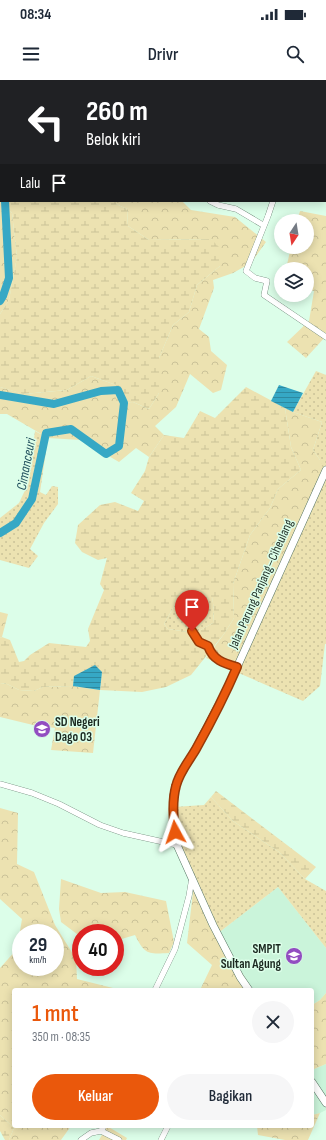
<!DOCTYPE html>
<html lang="id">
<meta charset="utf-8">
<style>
:root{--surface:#fff;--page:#f6f6f7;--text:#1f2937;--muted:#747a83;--accent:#ea580c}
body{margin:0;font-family:"Sofia Sans Condensed",sans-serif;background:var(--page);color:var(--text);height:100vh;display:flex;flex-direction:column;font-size:15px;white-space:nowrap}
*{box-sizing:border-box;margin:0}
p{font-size:13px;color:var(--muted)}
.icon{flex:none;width:22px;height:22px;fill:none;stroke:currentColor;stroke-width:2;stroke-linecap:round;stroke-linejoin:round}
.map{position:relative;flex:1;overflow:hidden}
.details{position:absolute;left:12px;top:908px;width:302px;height:140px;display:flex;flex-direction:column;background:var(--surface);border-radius:4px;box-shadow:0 2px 10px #0003}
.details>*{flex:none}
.banner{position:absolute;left:0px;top:0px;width:326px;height:122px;box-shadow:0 2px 10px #0003;background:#202124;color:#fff;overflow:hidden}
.needle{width:26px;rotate:192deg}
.controls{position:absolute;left:274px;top:134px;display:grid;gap:8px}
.controls a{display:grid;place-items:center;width:40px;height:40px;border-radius:50%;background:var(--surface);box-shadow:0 2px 10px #0003;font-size:20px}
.speed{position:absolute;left:12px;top:844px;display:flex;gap:8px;font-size:20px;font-weight:700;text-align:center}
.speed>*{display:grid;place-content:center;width:52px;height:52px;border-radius:50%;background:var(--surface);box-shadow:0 2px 10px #0003;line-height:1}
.speed small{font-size:10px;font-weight:400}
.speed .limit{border:6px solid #d22;background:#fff;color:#111}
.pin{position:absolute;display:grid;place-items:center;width:34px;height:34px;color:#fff;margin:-41px -17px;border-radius:50% 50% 50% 0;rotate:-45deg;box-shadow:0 0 4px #0007}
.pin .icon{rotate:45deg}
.me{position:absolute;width:44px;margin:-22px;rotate:355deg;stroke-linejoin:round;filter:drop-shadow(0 0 3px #0008)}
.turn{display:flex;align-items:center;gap:14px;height:84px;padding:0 20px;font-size:18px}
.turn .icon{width:52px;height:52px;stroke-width:2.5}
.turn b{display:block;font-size:28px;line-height:34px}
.then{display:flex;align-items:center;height:38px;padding:0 20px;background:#0003;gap:8px;font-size:15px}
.round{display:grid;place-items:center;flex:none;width:42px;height:42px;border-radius:21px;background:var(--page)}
.summary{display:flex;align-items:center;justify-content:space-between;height:68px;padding:0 20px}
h1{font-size:24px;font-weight:600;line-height:30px;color:var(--accent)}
.action{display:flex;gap:8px;margin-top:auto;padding:8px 20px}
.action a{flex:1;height:46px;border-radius:24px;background:var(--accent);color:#fff;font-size:16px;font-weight:600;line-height:46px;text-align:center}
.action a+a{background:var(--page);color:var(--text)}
.status{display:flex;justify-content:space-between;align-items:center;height:28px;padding:0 20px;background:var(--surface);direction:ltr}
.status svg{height:11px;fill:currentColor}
header{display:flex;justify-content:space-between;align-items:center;height:52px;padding:0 20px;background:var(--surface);font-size:18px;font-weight:600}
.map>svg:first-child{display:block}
</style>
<div class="status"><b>08:34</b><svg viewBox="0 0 49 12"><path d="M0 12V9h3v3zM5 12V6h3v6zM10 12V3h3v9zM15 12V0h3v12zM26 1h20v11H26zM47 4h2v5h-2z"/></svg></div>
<header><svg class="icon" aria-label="menu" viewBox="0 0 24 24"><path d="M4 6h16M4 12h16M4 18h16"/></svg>Drivr<svg class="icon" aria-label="search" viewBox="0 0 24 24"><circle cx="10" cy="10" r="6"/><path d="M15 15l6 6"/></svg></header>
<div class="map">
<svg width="326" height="1060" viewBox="0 0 326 1060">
<defs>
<pattern id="grass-dots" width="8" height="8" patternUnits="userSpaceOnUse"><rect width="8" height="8" fill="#ece2b1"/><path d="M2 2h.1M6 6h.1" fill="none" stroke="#cac298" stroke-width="1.8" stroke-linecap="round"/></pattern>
<pattern id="forest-crowns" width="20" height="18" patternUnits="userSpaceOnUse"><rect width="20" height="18" fill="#ece2b1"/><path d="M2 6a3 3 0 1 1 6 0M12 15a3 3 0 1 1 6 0" fill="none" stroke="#cac298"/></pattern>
<pattern id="wetland-marsh" width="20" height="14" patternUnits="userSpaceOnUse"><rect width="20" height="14" fill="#ece2b1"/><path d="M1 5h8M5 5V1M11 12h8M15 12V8" fill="none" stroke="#cac298"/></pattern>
<pattern id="water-rules" width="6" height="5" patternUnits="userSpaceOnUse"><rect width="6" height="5" fill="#36a8c5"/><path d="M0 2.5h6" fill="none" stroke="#2d89a0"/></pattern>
</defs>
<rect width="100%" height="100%" fill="#dcfee9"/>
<g fill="#caf4da">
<path d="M278 807 326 868V913L320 920 312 925V910H253L217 854Z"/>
<path d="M326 984V1030L320 1033 312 1035V990Z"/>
</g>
<g fill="url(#grass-dots)">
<path d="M316 291 326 295V564H325L320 606 303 621 234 591 320 380 313 370 322 342 293 332Z"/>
<path d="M35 351 48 358 40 412 46 415 52 406 58 407V424L44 443 30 469 38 476 29 488 0 480V438L19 423 28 404Z"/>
<path d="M182 512 212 516 214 530 213 543 195 553 168 549 164 544Z"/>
<path d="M211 717 233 741 279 772 305 799 326 811V868L278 807 217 854 177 768 174 727 204 725Z"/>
</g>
<g fill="url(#forest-crowns)" fill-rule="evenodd">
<path d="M116 121H182L191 130 235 137 266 162 251 183 233 193 213 200 214 208 199 249 209 257 211 271 227 285 221 310 213 313 190 294 176 327 155 346 164 355 149 377 136 368 119 382 81 360 48 358 7 334H0V307L24 314 67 310 91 296 116 305V323L133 322 149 329 159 313V278L173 245 189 232 197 205 220 186 211 159 149 160 128 146 127 129 116 124Z"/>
<path d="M0 123 12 133 17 177 9 220 0 234Z"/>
<path d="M300 131 326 136V256L306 278 287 262 309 241 314 211 307 209V189H286L291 167H307V141H297Z"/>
<path d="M285 328 293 332 322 342 313 370 320 380 325 394 234 591 206 578 224 554 234 538 233 504 250 455 270 428 278 409 301 390 291 367Z"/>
<path d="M0 532 8 534 2 557 0 558Z"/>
<path d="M0 603 7 604 19 610 34 611 43 607 73 606 100 610 93 673 51 670 55 648 33 645 0 637Z"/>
<path d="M0 728 18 733 17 784 34 792 55 845 76 879 77 899 121 910H14V1046H71L61 1060H9L14 1048 0 1035V888L17 869 22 839 0 819ZM21 853H55V887H21Z"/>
<path d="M61 799 101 813 125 812 166 821 174 862 169 873C148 874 145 875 135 855L115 861V853H81V857L61 842 59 829Z"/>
<path d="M194 804 217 854 253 910H200L212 885 187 863Z"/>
<path d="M326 913V984L312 990V925L320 920Z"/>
<path d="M320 1033 308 1060H285L258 1055 257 1046H312V1035Z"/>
<path d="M107 1046 127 1058 126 1060H99Z"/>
</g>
<g fill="url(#wetland-marsh)" fill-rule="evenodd">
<path d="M1 90V121H116V124L127 129 128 146 149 160 211 159 221 169 220 186 197 205 189 232 173 245 159 278V313L149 329 133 322 116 323V305L91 296 67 310 23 314 0 307V234L9 220 17 177 12 133 0 123Z"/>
<path d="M246 307 285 328 291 367 301 390 278 409 270 428 250 455 233 504 234 538 224 554 191 595 166 607 142 612 100 610 102 592 74 596 73 606 43 607 34 611 19 610 7 604 0 603V558L2 557 10 560 19 582 24 581 30 575 49 563 86 567 90 561 88 549 104 510 100 504 107 478 98 480 82 472 75 463 78 445 100 425 115 422 138 431 144 421 131 413 145 391 149 377 164 355 184 358 200 331 215 338ZM182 512 212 517 214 530 213 543 195 553 168 549 164 544Z"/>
<path d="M216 711 316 787 305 799 279 772 233 741 211 717Z"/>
<path d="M0 1035 14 1048 9 1060H5L0 1051Z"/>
</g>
<g fill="url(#water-rules)">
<path d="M279 305 303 313 293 332 271 321Z"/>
<path d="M95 585 102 592 100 610 73 606 74 596Z"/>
</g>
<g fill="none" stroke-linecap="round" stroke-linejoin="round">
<g stroke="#36a8c5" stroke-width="8">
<path d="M37 1V0"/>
<path d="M0 221 3 216 9 198 5 121"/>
<path d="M0 315 54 324 101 311 118 310 124 323 119 366 106 374 71 349 46 353 32 419 16 443 0 453"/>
</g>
<g stroke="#567462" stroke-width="6">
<g id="minor">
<path d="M315 1 316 0"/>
<path d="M325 31 326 32"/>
<path d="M325 108H326"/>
<path d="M210 121 218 125 236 129 263 145"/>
<path d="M273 121 268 136 246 191 255 198 267 201 264 215 326 257"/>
<path d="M192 551 199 562 208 566C213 580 223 583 237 587"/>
<path d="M0 704 32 713 59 724 100 745 123 753 177 765"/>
<path d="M155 910 175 869 189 816 192 798"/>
<path d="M101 1051 119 1060"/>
<path d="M81 1060 91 1053 101 1051 104 1046"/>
<path d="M161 1060 168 1046"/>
</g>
</g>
<g stroke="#567462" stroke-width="8">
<g id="tertiary">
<path d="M249 910 240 897 213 845 177 765 173 739V717L176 705 180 695 195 670 229 605 326 390"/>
<path d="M312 1002 326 1023"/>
</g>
</g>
<use href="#minor" stroke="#fff" stroke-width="5.5"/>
<use href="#tertiary" stroke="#fff" stroke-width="7"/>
</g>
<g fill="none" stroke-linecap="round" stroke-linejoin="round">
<g stroke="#983908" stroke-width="10">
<path id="route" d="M175 752C173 737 172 721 176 706 179 693 189 681 196 669 211 642 225 615 237 587 223 583 213 580 208 566L199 562 192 551"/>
</g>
<use href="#route" stroke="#ea580c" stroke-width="7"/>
</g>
<defs>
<g id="school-disc" transform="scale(0.9)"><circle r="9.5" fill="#924dc1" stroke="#dcfee9"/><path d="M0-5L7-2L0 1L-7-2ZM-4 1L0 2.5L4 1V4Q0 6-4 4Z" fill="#fff"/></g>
</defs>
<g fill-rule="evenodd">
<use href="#school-disc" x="42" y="649"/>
<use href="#school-disc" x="294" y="876"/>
</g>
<g text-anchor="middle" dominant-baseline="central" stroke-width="3" stroke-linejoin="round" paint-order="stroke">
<g font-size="13" fill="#1b2820" stroke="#dcfee9">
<text transform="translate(261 504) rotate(-66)">Jalan Parung Panjang–Ciheulang</text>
</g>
<g font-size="13" font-weight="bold" fill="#1b2820" stroke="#dcfee9" text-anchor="start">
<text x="55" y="642">SD Negeri<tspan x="55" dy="15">Dago 03</tspan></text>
<text x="281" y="869" text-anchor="end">SMPIT<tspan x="281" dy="15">Sultan Agung</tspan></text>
</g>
<g font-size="14" font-style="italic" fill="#22515e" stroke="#dcfee9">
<text transform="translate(26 384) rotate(-79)">Cimanceuri</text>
</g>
</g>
</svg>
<div class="controls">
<a><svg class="needle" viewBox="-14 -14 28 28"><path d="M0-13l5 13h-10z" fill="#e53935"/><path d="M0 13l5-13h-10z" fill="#747a83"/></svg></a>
<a><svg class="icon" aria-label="layers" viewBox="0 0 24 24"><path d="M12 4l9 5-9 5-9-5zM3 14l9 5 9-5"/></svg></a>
</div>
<div class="speed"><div>29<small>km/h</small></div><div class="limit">40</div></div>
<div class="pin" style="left:192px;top:551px;background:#d93025"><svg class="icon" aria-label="arrive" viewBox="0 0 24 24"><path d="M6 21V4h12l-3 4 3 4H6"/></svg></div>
<svg class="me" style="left:175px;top:752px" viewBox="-20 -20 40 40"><path d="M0-17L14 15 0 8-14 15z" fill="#ea580c" stroke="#fff" stroke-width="4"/></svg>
<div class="banner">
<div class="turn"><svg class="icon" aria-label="left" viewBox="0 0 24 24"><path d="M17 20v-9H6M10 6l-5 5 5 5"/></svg><div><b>260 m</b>Belok kiri</div></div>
<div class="then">Lalu<svg class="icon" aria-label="arrive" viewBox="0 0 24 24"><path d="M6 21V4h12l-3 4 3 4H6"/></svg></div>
</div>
<section class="details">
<div class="summary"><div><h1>1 mnt</h1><p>350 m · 08:35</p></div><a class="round"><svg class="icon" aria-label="close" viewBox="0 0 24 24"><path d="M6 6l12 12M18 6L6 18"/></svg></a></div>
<div class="action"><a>Keluar</a><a>Bagikan</a></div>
</section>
</div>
